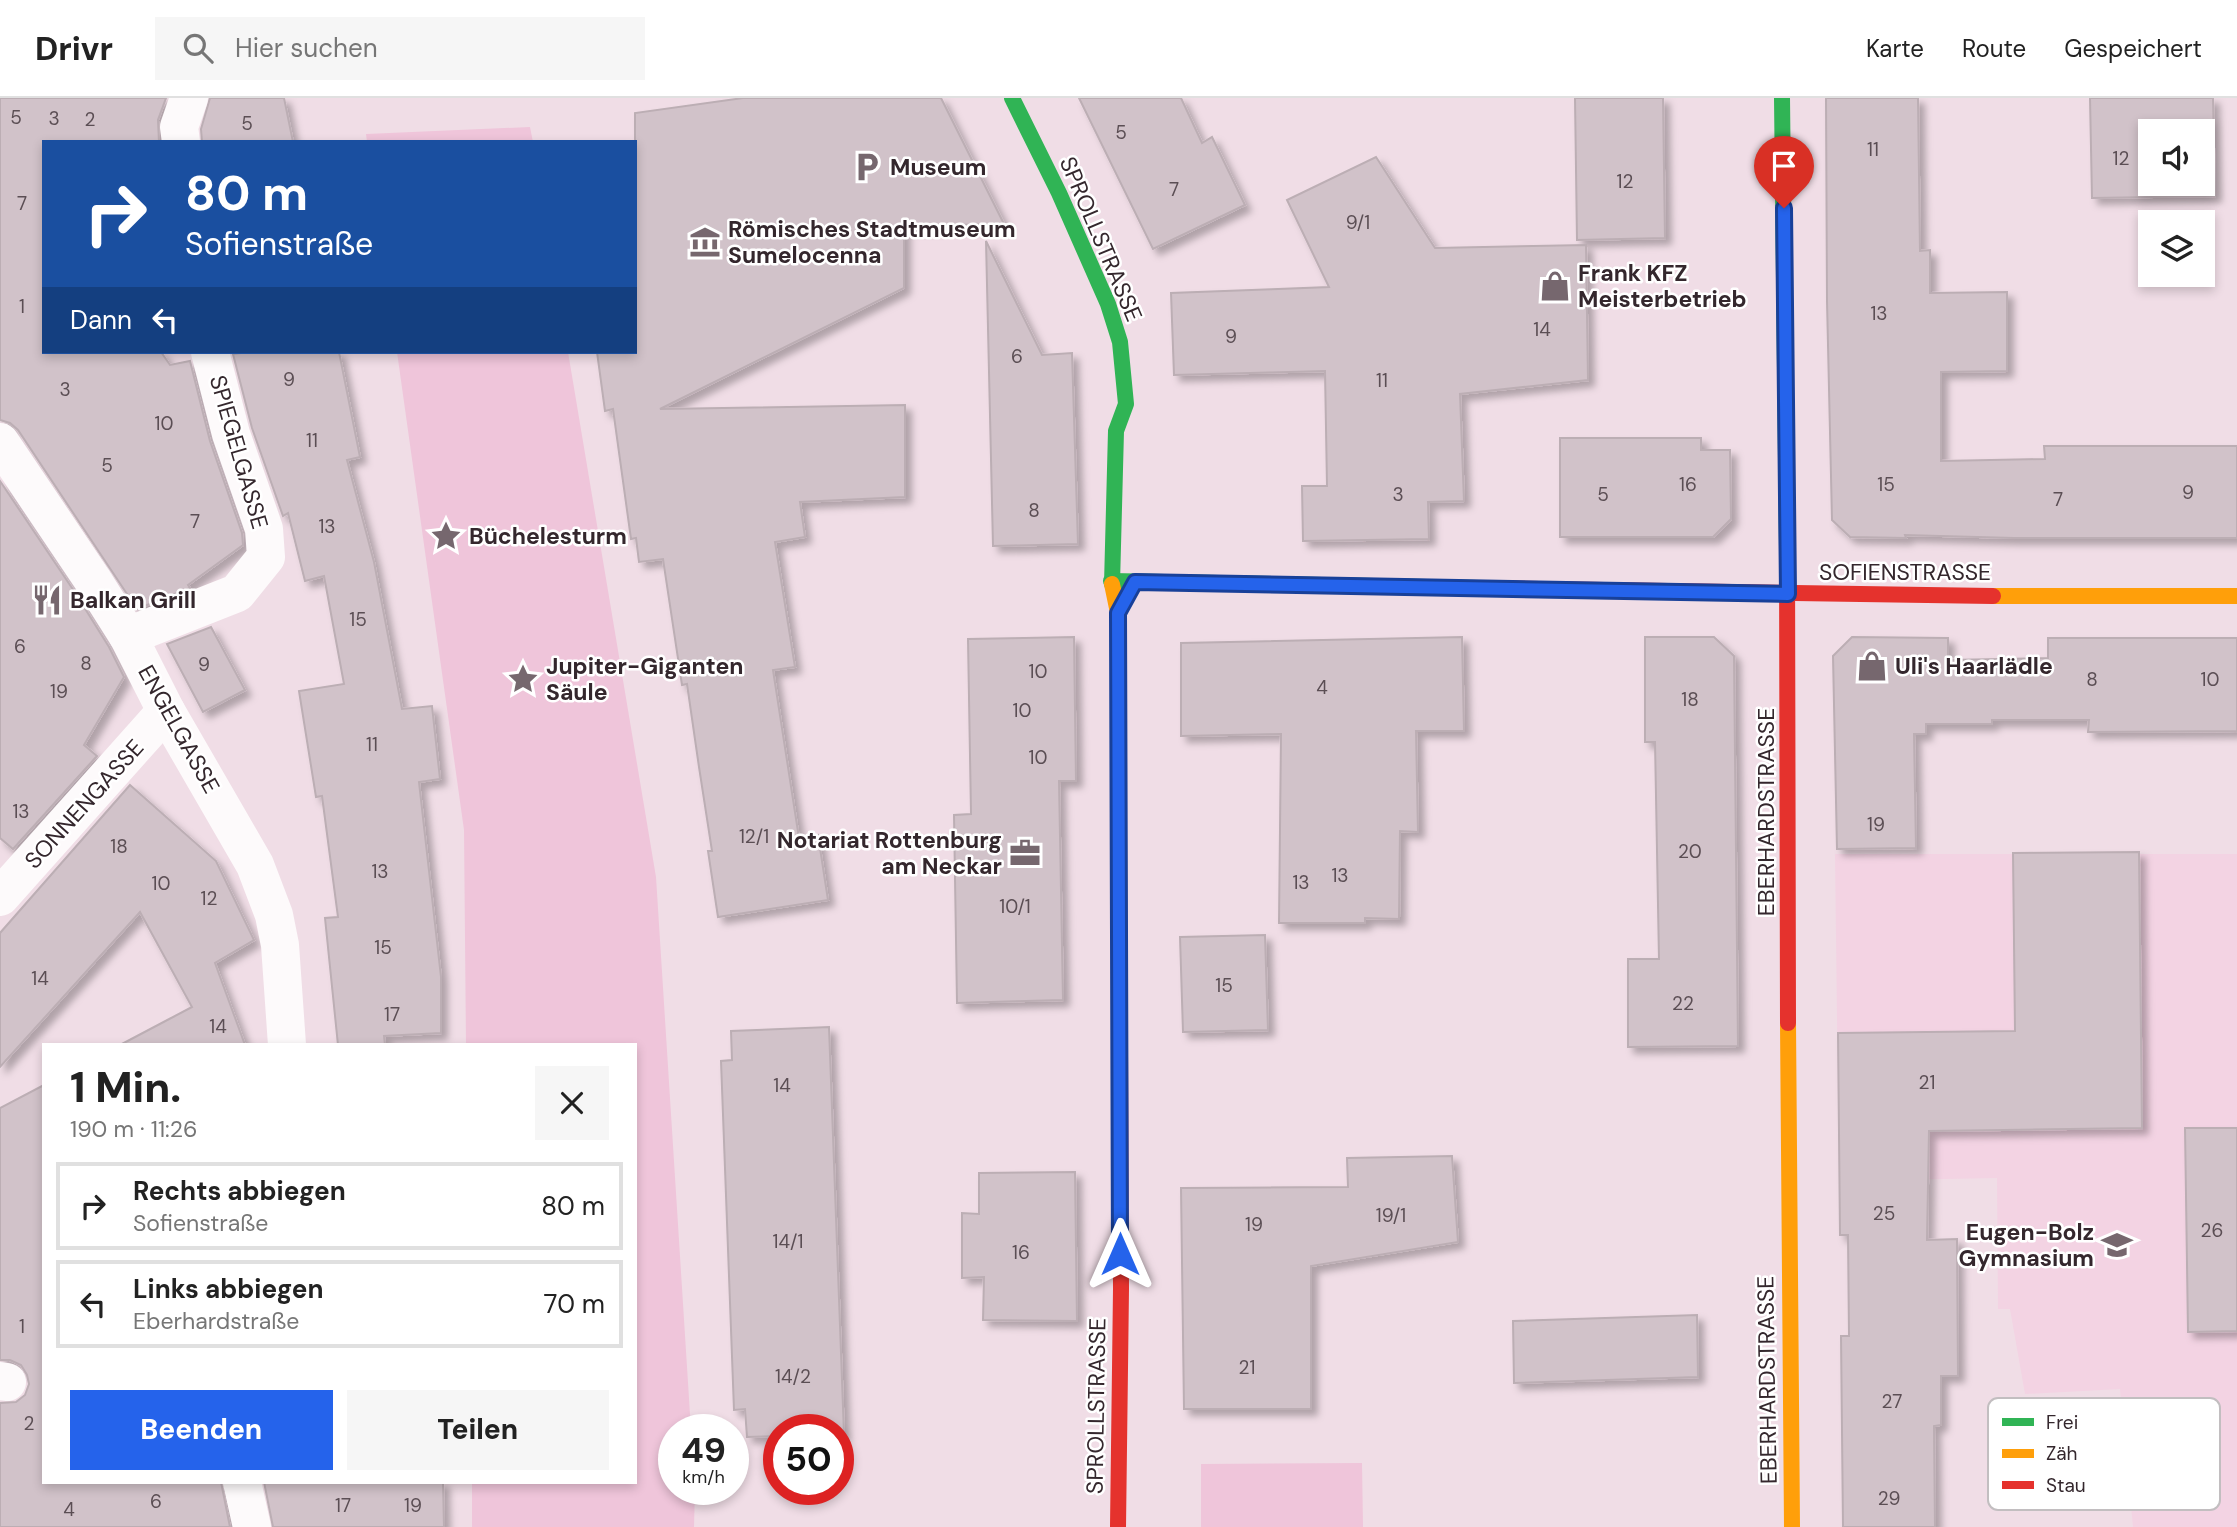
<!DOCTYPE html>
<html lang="de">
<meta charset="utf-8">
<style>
:root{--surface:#fff;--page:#f6f6f6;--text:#222;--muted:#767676;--line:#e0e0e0;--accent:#2563eb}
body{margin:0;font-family:"DM Sans",sans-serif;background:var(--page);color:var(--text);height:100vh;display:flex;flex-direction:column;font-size:26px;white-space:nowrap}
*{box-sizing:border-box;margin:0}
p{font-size:23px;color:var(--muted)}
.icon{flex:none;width:38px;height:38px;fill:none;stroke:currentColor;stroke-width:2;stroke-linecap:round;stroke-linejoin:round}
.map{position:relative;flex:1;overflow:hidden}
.panel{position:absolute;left:42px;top:945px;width:595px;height:441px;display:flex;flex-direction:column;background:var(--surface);border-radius:0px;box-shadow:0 4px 10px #0003}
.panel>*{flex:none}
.top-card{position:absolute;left:42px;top:42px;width:595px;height:214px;border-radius:0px;box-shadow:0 4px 10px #0003;background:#1a4fa0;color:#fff;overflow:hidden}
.buttons{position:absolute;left:2138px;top:21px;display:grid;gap:14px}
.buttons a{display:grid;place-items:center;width:77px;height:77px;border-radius:0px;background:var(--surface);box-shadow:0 4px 10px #0003;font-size:35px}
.speed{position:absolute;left:658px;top:1316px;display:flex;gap:14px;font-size:35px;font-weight:700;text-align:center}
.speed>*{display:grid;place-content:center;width:91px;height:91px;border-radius:50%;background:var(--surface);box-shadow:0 4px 10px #0003;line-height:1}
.speed small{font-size:18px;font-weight:400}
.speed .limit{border:10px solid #d22;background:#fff;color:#111}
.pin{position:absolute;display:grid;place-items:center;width:60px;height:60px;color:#fff;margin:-72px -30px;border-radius:50% 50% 50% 0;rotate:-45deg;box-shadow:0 0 7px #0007}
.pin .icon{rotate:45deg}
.me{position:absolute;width:77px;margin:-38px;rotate:0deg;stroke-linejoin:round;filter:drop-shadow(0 0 5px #0008)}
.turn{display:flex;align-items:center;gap:24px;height:147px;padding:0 28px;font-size:32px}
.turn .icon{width:91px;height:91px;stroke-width:2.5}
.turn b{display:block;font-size:49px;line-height:60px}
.then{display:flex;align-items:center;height:66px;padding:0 28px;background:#0003;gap:14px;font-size:26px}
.round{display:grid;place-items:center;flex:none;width:74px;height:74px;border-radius:0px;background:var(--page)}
.summary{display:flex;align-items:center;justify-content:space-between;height:119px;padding:0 28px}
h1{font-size:42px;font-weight:800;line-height:52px}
.button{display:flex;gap:14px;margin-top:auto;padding:14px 28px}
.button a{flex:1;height:80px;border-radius:0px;background:var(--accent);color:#fff;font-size:28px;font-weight:800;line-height:80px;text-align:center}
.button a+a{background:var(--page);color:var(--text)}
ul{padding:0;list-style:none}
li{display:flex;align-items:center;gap:21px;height:88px;margin:0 14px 10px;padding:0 14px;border:4px solid var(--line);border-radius:0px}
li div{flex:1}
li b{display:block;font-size:26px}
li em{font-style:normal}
header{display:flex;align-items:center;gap:42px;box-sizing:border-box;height:98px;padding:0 35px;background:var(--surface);border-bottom:2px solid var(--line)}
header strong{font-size:33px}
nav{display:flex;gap:38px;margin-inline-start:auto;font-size:24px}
.search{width:490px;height:63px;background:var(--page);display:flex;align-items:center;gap:18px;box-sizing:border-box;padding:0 24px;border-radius:0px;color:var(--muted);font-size:26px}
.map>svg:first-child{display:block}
</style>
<header>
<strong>Drivr</strong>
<div class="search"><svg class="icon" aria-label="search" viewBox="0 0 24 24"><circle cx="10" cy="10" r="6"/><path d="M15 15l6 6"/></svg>Hier suchen</div>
<nav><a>Karte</a><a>Route</a><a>Gespeichert</a></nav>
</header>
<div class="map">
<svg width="2237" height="1429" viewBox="0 0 2237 1429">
<defs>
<filter id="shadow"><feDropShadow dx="6" dy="6" stdDeviation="3.5" flood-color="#0004"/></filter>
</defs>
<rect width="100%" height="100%" fill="#f0dde6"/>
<path fill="#f3d3e3" d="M1835 756H2237V1429H2133L2120 1291 2025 1296 2010 1211H1998L1997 1080 1839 1083Z"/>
<g fill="#efc5da">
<path d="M530 29 533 44H367L366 36Z"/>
<path d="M397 254H568L656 779 691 1332H674V1391H695L694 1429H472V1384H635V947H466L464 732Z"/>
<path d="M1362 1365 1363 1429H1201V1366Z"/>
</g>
<g fill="#d1c2c9" stroke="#bcaeb4" stroke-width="2" fill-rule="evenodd" filter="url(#shadow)">
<path d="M0 0H166L158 22 159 44H44V254H161L170 267 190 263 210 343 242 435 243 447 188 487 190 490 137 511 18 332 10 325 0 322Z"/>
<path d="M210 0H284L293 44H202L201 31Z"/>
<path d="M743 0H941L1004 126 904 128V190L660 311 905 307V399L800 404 805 439 775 444 795 569 773 572 799 740 818 737 828 802 718 819 708 753H712L699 669 687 586 682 587 663 461 639 464 636 440 631 441 613 311 605 313 597 254H635V15Z"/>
<path d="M1079 0H1181L1202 45 1212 39 1245 107 1153 151Z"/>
<path d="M1575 0H1663L1665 140 1577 142Z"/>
<path d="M1826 0H1918L1920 153 1930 152V195L2007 194V273L1941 274V363L2045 361 2044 348H2237V440H2014L1905 437 1906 440 1850 439 1832 422 1827 203Z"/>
<path d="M2090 0H2213L2215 98 2092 100ZM2151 33H2203V86H2151Z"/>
<path d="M1376 59 1435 150 1586 147 1588 282 1460 296 1464 403 1428 404 1429 441 1303 443 1302 388H1327L1325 273 1174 277 1171 195 1329 189 1287 102Z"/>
<path d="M986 143 1042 257 1072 255 1078 446 993 448Z"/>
<path d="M249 254H339L360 359 347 362 374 464 402 611 432 608 440 681 419 684 441 879V935L384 938 385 947H338L325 820 338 819 322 698 316 699 299 593 344 586 324 478 305 483 288 415 283 418 252 330 233 256Z"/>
<path d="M1560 340H1701V352H1730L1731 421 1713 439H1560Z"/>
<path d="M0 383 74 493 109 549 124 579 84 647 97 658 13 751 0 740Z"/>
<path d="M211 529 245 592 203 614 167 546Z"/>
<path d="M1074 539 1076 683H1059L1063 902 957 905 954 717 971 716 968 541Z"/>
<path d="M1462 539 1464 633H1416L1418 734 1400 733 1399 821 1365 820V825H1279L1281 636 1181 638V545Z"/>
<path d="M1645 539H1714L1734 558 1738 948 1628 949V861H1659L1655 644H1645Z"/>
<path d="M1852 539 1948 540V562L2048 560V540H2237V633L2088 634 2089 622H1992V626H1926V636H1914L1916 750 1837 751 1833 558Z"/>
<path d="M130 687 216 763 254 842 215 865 245 947H120L192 909 140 814 0 969V835Z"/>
<path d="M2139 754 2142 1030 1929 1033 1927 1142 1957 1141 1958 1278H1941V1327L1934 1328 1935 1429H1843L1841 1238H1849L1848 1137H1840L1838 935 2015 933 2013 755Z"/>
<path d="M1265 837 1268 932 1183 934 1180 839Z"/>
<path d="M829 929 844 1336H838V1332H779V1338L747 1339 745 1311 734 1312 721 963 732 962 731 933Z"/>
<path d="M44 987V1384H221L230 1429H0V1305L16 1304 25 1297 29 1286 27 1277 21 1267 10 1262H0V1010Z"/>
<path d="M2185 1030H2237V1233L2188 1234Z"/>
<path d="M1452 1058 1458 1144 1311 1168V1311H1184L1181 1090 1348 1089 1347 1060Z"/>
<path d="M1075 1074 1077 1223 983 1222 984 1179 962 1180V1115L979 1116V1075Z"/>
<path d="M1697 1217 1698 1279 1514 1285 1513 1223Z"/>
<path d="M264 1384H443L444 1429H273Z"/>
</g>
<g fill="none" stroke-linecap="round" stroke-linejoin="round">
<g stroke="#fdfafb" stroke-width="38">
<path d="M181 44 179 29 189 0"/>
<path d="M0 344 92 481 128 538 166 613 255 767 274 817 280 847 287 947"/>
<path d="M128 538 237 495 266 459 264 431 231 336 210 254"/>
<path d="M0 799 166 613"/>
<path d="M0 1283 7 1284"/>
<path d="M242 1384 252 1429"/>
</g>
<g stroke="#30b455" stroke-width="16">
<path d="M1012 0 1059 95 1108 206 1120 244 1126 306 1116 333 1112 486"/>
<path d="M1782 0 1787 449"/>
<path d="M1111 483 1477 490"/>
</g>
<g stroke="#ff9f0a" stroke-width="16">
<path d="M1112 486 1118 515 1120 955"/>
<path d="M1993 498H2237"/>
<path d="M1788 925 1792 1429"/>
</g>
<g stroke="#e5322d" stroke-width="16">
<path d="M1787 449 1788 925"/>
<path d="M1477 490 1993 498"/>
<path d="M1118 1429 1121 1191 1120 955"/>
</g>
</g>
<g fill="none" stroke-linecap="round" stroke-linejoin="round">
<g stroke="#184099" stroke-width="18">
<path id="route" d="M1120 1156 1118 515 1135 484 1788 496 1784 110"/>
</g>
<use href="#route" stroke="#2563eb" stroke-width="12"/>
</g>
<defs>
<g id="parking-bare" transform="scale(2.415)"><path d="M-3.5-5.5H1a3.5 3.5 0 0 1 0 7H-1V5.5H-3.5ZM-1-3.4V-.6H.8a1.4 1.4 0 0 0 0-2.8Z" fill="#76676e" stroke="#fff" stroke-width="2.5" paint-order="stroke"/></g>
<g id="museum-bare" transform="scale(2.415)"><path d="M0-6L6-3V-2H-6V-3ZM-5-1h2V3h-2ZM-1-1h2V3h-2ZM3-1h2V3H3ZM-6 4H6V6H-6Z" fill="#76676e" stroke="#fff" stroke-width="2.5" paint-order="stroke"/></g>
<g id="shop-bare" transform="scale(2.415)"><path d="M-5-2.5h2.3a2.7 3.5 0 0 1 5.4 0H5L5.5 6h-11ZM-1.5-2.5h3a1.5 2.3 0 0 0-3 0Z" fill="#76676e" stroke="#fff" stroke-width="2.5" paint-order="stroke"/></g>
<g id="sight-bare" transform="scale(2.415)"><path d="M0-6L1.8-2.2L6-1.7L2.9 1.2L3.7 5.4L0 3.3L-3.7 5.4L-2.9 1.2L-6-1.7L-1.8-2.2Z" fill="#76676e" stroke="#fff" stroke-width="2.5" paint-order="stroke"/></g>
<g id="restaurant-bare" transform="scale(2.415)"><path d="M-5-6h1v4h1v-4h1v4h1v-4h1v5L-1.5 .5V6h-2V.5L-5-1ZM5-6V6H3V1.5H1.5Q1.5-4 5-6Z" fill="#76676e" stroke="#fff" stroke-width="2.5" paint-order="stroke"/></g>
<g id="office-bare" transform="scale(2.415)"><path d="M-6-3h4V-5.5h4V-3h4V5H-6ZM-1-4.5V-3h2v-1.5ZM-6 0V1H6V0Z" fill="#76676e" stroke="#fff" stroke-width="2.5" paint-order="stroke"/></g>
<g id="school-bare" transform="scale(2.415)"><path d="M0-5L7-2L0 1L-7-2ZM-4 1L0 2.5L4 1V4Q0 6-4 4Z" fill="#76676e" stroke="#fff" stroke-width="2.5" paint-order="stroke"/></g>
</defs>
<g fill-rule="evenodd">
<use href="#parking-bare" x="867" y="69"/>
<use href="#museum-bare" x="705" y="144"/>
<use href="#shop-bare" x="1555" y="188"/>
<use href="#sight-bare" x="446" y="438"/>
<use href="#restaurant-bare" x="47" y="502"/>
<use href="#shop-bare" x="1872" y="568"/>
<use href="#sight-bare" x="523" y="581"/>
<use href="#office-bare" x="1025" y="755"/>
<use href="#school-bare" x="2117" y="1147"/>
</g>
<g text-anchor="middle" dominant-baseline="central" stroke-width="5" stroke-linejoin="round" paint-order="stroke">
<g font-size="19" fill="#5b4e54">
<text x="16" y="19">5</text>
<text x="54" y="20">3</text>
<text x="90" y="21">2</text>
<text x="247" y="25">5</text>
<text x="1121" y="34">5</text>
<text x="1873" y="51">11</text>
<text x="2121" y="60">12</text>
<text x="1625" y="83">12</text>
<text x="1174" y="91">7</text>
<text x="22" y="105">7</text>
<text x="1358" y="124">9/1</text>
<text x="22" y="208">1</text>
<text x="1879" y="215">13</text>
<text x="1542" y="231">14</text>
<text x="1231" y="238">9</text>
<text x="1017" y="258">6</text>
<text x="289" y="281">9</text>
<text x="1382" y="282">11</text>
<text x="65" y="291">3</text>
<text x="164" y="325">10</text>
<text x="312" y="342">11</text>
<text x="107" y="367">5</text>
<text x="1688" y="386">16</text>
<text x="1886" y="386">15</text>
<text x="2188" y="394">9</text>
<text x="1398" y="396">3</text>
<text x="1603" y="396">5</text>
<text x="2058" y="401">7</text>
<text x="1034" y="412">8</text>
<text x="195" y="423">7</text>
<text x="327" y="428">13</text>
<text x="358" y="521">15</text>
<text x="20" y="548">6</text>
<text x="86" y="565">8</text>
<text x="204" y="566">9</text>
<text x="1038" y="573">10</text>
<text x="2092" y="581">8</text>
<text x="2210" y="581">10</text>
<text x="1322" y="589">4</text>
<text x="59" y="593">19</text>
<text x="1690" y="601">18</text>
<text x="1022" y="612">10</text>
<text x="372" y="646">11</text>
<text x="1038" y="659">10</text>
<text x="21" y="713">13</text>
<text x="1876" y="726">19</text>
<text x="754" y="738">12/1</text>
<text x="119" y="748">18</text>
<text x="1690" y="753">20</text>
<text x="380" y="773">13</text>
<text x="1340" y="777">13</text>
<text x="1301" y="784">13</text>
<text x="161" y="785">10</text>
<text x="209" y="800">12</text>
<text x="1015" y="808">10/1</text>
<text x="383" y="849">15</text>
<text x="40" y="880">14</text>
<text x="1224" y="887">15</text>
<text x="1683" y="905">22</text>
<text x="392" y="916">17</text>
<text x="218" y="928">14</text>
<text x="1927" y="984">21</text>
<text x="782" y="987">14</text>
<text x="1884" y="1115">25</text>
<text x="1391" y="1117">19/1</text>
<text x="1254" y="1126">19</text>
<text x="2212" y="1132">26</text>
<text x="788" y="1143">14/1</text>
<text x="1021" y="1154">16</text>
<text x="22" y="1228">1</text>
<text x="1247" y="1269">21</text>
<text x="793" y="1278">14/2</text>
<text x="1892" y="1303">27</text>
<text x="29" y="1325">2</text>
<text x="1889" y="1400">29</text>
<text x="156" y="1403">6</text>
<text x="343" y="1407">17</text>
<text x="413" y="1407">19</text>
<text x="69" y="1411">4</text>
</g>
<g font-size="23" font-weight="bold" fill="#34272d" stroke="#fff" text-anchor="start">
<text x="890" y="69">Museum</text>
<text x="728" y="131">Römisches Stadtmuseum<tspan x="728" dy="26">Sumelocenna</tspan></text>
<text x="1578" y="175">Frank KFZ<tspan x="1578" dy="26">Meisterbetrieb</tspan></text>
<text x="469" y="438">Büchelesturm</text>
<text x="70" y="502">Balkan Grill</text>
<text x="546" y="568">Jupiter-Giganten<tspan x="546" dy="26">Säule</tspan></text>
<text x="1895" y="568">Uli's Haarlädle</text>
<text x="1002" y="742" text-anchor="end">Notariat Rottenburg<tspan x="1002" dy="26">am Neckar</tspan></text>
<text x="2094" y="1134" text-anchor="end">Eugen-Bolz<tspan x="2094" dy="26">Gymnasium</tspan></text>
</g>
<g font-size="23" fill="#34272d" stroke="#fff">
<text transform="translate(1101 141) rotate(67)">SPROLLSTRASSE</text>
<text transform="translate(239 354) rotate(74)">SPIEGELGASSE</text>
<text x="1905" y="474">SOFIENSTRASSE</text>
<text transform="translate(179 631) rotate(61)">ENGELGASSE</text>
<text transform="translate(84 706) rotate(-48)">SONNENGASSE</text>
<text transform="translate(1766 714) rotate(-90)">EBERHARDSTRASSE</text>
<text transform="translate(1767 1282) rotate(-91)">EBERHARDSTRASSE</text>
<text transform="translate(1096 1308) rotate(-89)">SPROLLSTRASSE</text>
</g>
</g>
<rect x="1988" y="1300" width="232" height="112" rx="10" fill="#fff" stroke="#c2bec0" stroke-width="2"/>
<rect x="2002" y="1320" width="32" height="8" fill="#30b455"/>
<rect x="2002" y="1351" width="32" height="9" fill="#ff9f0a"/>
<rect x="2002" y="1383" width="32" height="8" fill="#e5322d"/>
<g font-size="19" fill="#34272d">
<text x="2046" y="1331">Frei</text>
<text x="2046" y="1362">Zäh</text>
<text x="2046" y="1394">Stau</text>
</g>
</svg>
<div class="buttons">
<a><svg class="icon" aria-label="sound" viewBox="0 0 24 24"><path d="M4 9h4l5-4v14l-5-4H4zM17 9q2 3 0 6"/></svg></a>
<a><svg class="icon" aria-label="layers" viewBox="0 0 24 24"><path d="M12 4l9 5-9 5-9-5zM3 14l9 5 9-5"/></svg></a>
</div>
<div class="speed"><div>49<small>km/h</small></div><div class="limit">50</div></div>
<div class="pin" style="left:1784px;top:110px;background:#d93025"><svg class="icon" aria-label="arrive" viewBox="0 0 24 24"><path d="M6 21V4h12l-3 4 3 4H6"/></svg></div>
<svg class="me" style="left:1120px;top:1156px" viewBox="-20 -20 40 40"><path d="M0-17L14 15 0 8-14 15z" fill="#2563eb" stroke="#fff" stroke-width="4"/></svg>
<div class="top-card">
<div class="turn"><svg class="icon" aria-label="right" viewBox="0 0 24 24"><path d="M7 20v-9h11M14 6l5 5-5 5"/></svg><div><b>80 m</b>Sofienstraße</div></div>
<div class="then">Dann<svg class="icon" aria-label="left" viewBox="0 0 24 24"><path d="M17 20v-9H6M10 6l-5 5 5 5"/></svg></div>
</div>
<section class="panel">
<div class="summary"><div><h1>1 Min.</h1><p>190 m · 11:26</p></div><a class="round"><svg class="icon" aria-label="close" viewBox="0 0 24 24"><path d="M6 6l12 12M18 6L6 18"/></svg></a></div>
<ul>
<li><svg class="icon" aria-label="right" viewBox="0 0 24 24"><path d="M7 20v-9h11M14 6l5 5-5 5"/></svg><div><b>Rechts abbiegen</b><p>Sofienstraße</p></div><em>80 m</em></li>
<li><svg class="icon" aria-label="left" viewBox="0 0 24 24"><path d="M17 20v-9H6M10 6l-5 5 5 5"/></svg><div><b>Links abbiegen</b><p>Eberhardstraße</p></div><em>70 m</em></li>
</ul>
<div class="button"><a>Beenden</a><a>Teilen</a></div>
</section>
</div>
